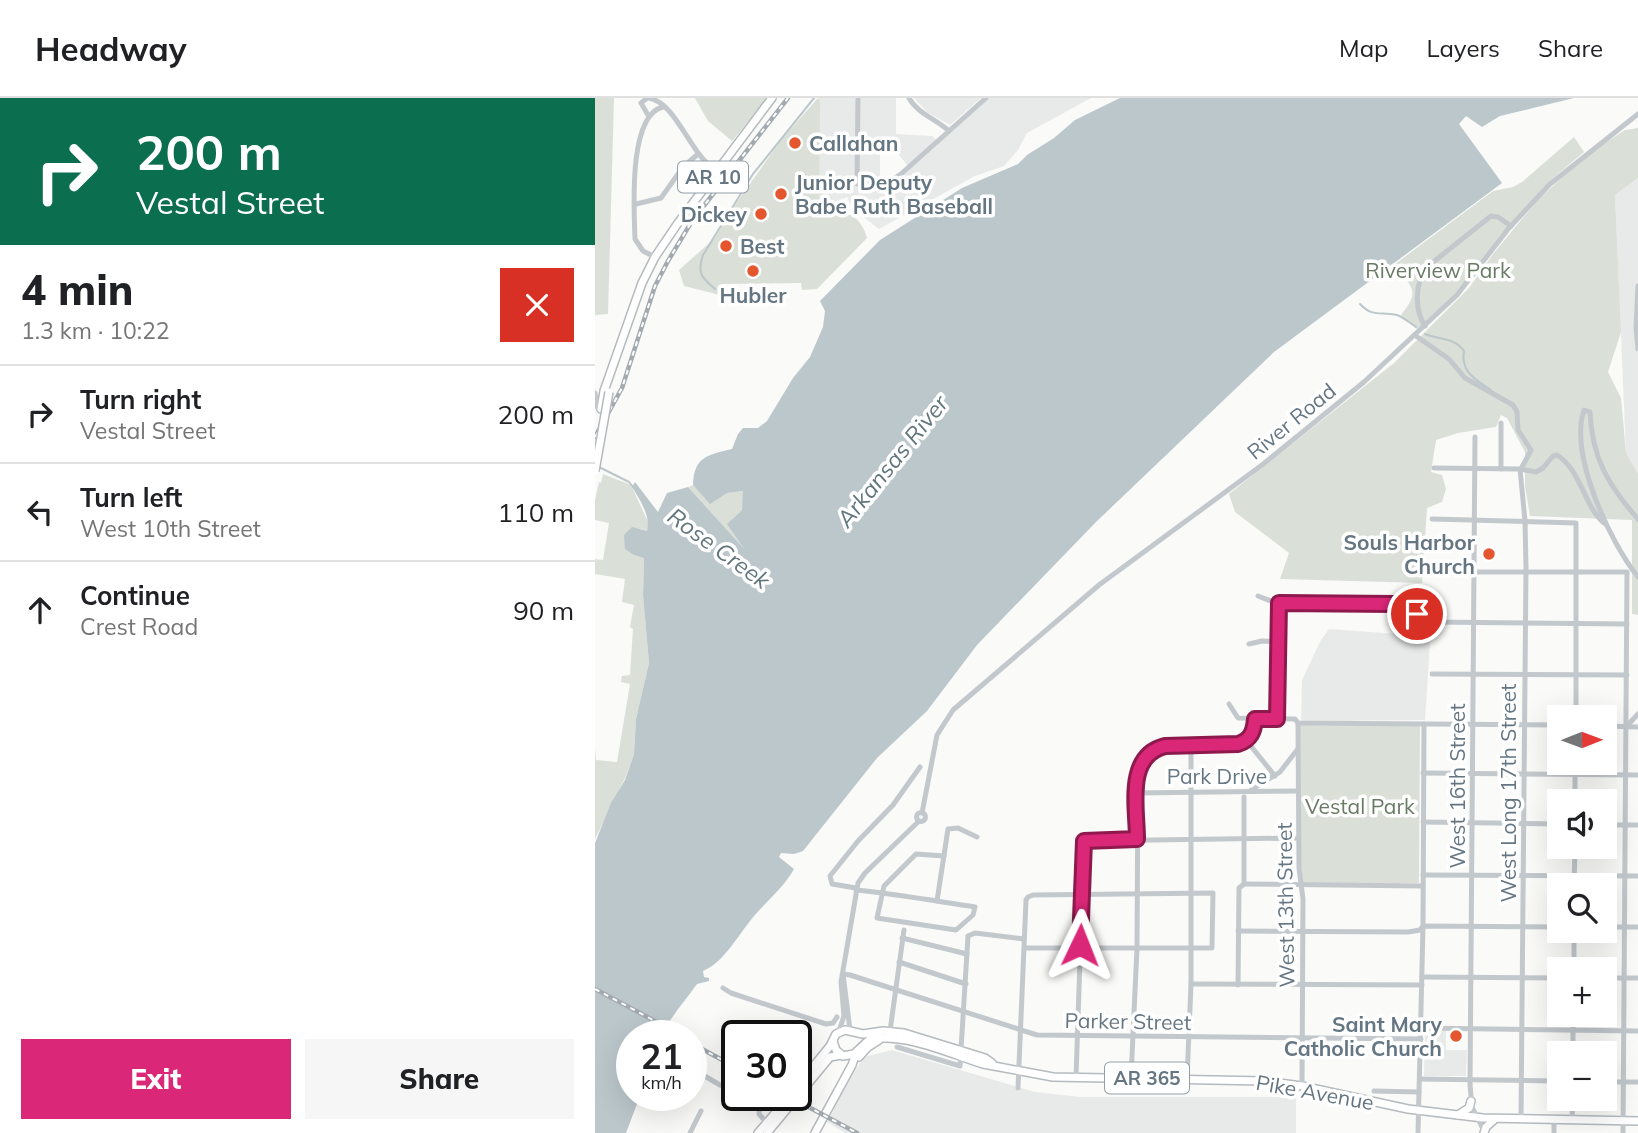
<!DOCTYPE html>
<meta charset="utf-8">
<style>
:root{--surface:#fff;--page:#f6f6f6;--text:#202124;--muted:#757577;--line:#e0e0e0;--accent:#db2777}
body{margin:0;font-family:Mulish,sans-serif;background:var(--page);color:var(--text);height:100vh;display:flex;flex-direction:column;font-size:26px;white-space:nowrap}
*{box-sizing:border-box;margin:0}
p{font-size:23px;color:var(--muted)}
.icon{flex:none;width:38px;height:38px;fill:none;stroke:currentColor;stroke-width:2;stroke-linecap:round;stroke-linejoin:round}
.map{position:relative;flex:1;overflow:hidden}
.details{display:flex;flex-direction:column;background:var(--surface);width:595px}
.details>*{flex:none}
.top-card{background:#0b6e4f;color:#fff;overflow:hidden}
.needle{width:46px;rotate:89deg}
.buttons{position:absolute;left:952px;top:607px;display:grid;gap:14px}
.buttons a{display:grid;place-items:center;width:70px;height:70px;border-radius:0px;background:var(--surface);box-shadow:0 7px 28px #0002;font-size:35px}
.speed{position:absolute;left:21px;top:922px;display:flex;gap:14px;font-size:35px;font-weight:700;text-align:center}
.speed>*{display:grid;place-content:center;width:91px;height:91px;border-radius:50%;background:var(--surface);box-shadow:0 7px 28px #0002;line-height:1}
.speed small{font-size:18px;font-weight:400}
.speed .limit{border:4px solid #111;border-radius:10px;background:#fff;color:#111}
.pin{position:absolute;display:grid;place-items:center;width:60px;height:60px;color:#fff;margin:-30px;border:4px solid #fff;border-radius:50%;box-shadow:0 2px 7px #0007}
.me{position:absolute;width:77px;margin:-38px;rotate:2deg;stroke-linejoin:round;filter:drop-shadow(0 0 5px #0008)}
.turn{display:flex;align-items:center;gap:24px;height:147px;padding:0 21px;font-size:32px}
.turn .icon{width:91px;height:91px;stroke-width:2.5}
.turn b{display:block;font-size:49px;line-height:60px}
.round{display:grid;place-items:center;flex:none;width:74px;height:74px;border-radius:0px;background:var(--page)}
.headline{display:flex;align-items:center;justify-content:space-between;height:119px;padding:0 21px}
h1{font-size:42px;font-weight:800;line-height:52px}
.cta{display:flex;gap:14px;margin-top:auto;padding:14px 21px}
.cta a{flex:1;height:80px;border-radius:0px;background:var(--accent);color:#fff;font-size:28px;font-weight:800;line-height:80px;text-align:center}
.cta a+a{background:var(--page);color:var(--text)}
ul{padding:0;list-style:none}
li{display:flex;align-items:center;gap:21px;height:98px;padding:0 21px;border-top:2px solid var(--line)}
li div{flex:1}
li b{display:block;font-size:26px}
li em{font-style:normal}
header{display:flex;align-items:center;gap:42px;box-sizing:border-box;height:98px;padding:0 35px;background:var(--surface);border-bottom:2px solid var(--line)}
header strong{font-size:33px}
nav{display:flex;gap:38px;margin-inline-start:auto;font-size:24px}
main{display:flex;flex:1;min-height:0}
.map>svg:first-child{display:block}
</style>
<header>
<strong>Headway</strong>
<nav><a>Map</a><a>Layers</a><a>Share</a></nav>
</header>
<main>
<section class="details">
<div class="top-card">
<div class="turn"><svg class="icon" aria-label="right" viewBox="0 0 24 24"><path d="M7 20v-9h11M14 6l5 5-5 5"/></svg><div><b>200 m</b>Vestal Street</div></div>
</div>
<div class="headline"><div><h1>4 min</h1><p>1.3 km · 10:22</p></div><a class="round" style="background:#d93025;color:#fff"><svg class="icon" aria-label="close" viewBox="0 0 24 24"><path d="M6 6l12 12M18 6L6 18"/></svg></a></div>
<ul>
<li><svg class="icon" aria-label="right" viewBox="0 0 24 24"><path d="M7 20v-9h11M14 6l5 5-5 5"/></svg><div><b>Turn right</b><p>Vestal Street</p></div><em>200 m</em></li>
<li><svg class="icon" aria-label="left" viewBox="0 0 24 24"><path d="M17 20v-9H6M10 6l-5 5 5 5"/></svg><div><b>Turn left</b><p>West 10th Street</p></div><em>110 m</em></li>
<li><svg class="icon" aria-label="ahead" viewBox="0 0 24 24"><path d="M12 20V5M6 11l6-6 6 6"/></svg><div><b>Continue</b><p>Crest Road</p></div><em>90 m</em></li>
</ul>
<div class="cta"><a>Exit</a><a>Share</a></div>
</section>
<div class="map">
<svg width="1043" height="1035" viewBox="0 0 1043 1035">
<rect width="100%" height="100%" fill="#fafaf8"/>
<g fill="#e8e9e9">
<path d="M224 0H301V36L337 38 342 42 313 68 300 52H296V48H285V85L265 87H286L303 80 394 0H496L432 35 423 52 409 68 380 78 284 131 258 111 252 99 230 110 224 109Z"/>
<path d="M319 0H386L355 27 332 14Z"/>
<path d="M1043 80V376L1031 355 1020 97Z"/>
<path d="M734 531 816 537V544H835L830 622 706 623 707 582 726 542Z"/>
<path d="M830 932 851 933V952H872L871 978H829Z"/>
<path d="M297 952 440 994 485 999H701V1035H250L232 1024 239 1012 237 1009 269 959Z"/>
</g>
<g fill="#dadfd7">
<path d="M0 0H19L13 216 0 217Z"/>
<path d="M100 0H172L137 43 113 23Z"/>
<path d="M223 0 225 3 224 109C248 114 264 113 272 140L222 191 207 192 206 185 126 186 125 197 89 188 84 172 120 140 140 107 186 42Z"/>
<path d="M1043 30V80L1020 97 1026 234 1013 274 1026 300 1031 355 1043 376V517L1037 516V422L935 418 930 388V354L912 320 906 317 901 329 863 335 841 342 836 374 847 377 851 391 847 404 832 410 827 485 685 481 694 455 640 414 634 396 799 265 874 190 898 156 941 104 987 60 1030 32Z"/>
<path d="M979 39 989 54 957 81 865 191 823 232 806 217C817 202 823 196 810 180L784 178 898 93 918 89 927 84Z"/>
<path d="M8 376 36 387 54 426 52 433 46 431 29 437 39 457 49 459 48 497 54 565 41 621 39 656 31 678 0 741V650L1 662 22 664 35 586 26 584 27 578 35 577 38 531 35 529 39 507 27 504 30 481 0 476V461L8 462 14 425 0 422V402L4 384 6 385Z"/>
<path d="M98 387 115 405 132 395 149 393 147 412 137 421 152 455 93 389Z"/>
<path d="M708 627 825 628 824 785 708 786 706 768 705 628Z"/>
</g>
<path fill="#bbc7cb" d="M525 0H979L905 18 887 29 871 18 864 26 907 85 679 254 501 424 382 547 332 613 282 660 208 753 199 756 186 755 184 759 199 771C189 789 173 802 160 817 144 835 130 864 108 873L109 879 114 880V883L102 886C90 903 75 919 67 938H37V998H45L31 1035H0V745L16 705 30 682 39 656 41 621 54 565 48 497 49 460 39 457 30 451 29 437 37 429 52 433C56 418 45 402 37 389L40 384 63 414 72 395 93 389 150 452 132 426 147 412 148 393 132 395 115 406 98 387C99 358 113 357 137 351L143 336 148 330H163L172 323 198 280 215 259 228 229 230 213 225 203 285 142 367 90 423 66 432 57 459 40 480 22Z"/>
<g fill="none" stroke-linecap="round" stroke-linejoin="round">
<g stroke="#bbc7cb" stroke-width="2">
<path d="M120 191C106 179 102 175 108 157L158 76 219 0"/>
<path d="M765 206C778 220 786 213 802 217 808 219 815 225 821 229"/>
<path d="M830 236C843 242 860 239 869 253 865 274 881 282 896 292"/>
<path d="M4 369 34 384 38 389"/>
</g>
<g stroke="#b5babe" stroke-width="10">
<g id="major">
<path d="M6 311 9 293 47 185 60 159 83 125 177 0"/>
<path d="M238 943 241 952 248 958 259 956 275 941C312 935 353 955 388 966L458 979 669 983 707 988 813 1011 888 1020 1043 1023"/>
<path d="M264 959 273 949 284 942"/>
<path d="M201 990 235 948 241 936 250 932 268 936 288 933 309 935 390 960 397 965"/>
<path d="M863 1017 874 1010 876 1003"/>
<path d="M163 1035 195 998"/>
<path d="M172 1035 235 959 246 957"/>
<path d="M220 1035 257 967 261 955"/>
<path d="M889 1035 891 1029 900 1021"/>
</g>
</g>
<g stroke="#c3c8cc" stroke-width="5">
<path d="M52 0 46 5 53 17"/>
<path d="M54 0C82 5 95 58 122 73"/>
<path d="M263 0 262 86C279 86 292 86 306 76L391 0"/>
<path d="M314 0C323 16 341 21 354 33"/>
<path d="M41 106 66 100 88 69 103 56"/>
<path d="M60 159 48 153 40 141C39 112 33 17 68 9"/>
<path d="M1043 188 1041 230 1043 251"/>
<path d="M830 228C819 212 820 184 832 169L896 118 903 119 916 128"/>
<path d="M821 238 854 261 870 280 918 307 922 314 923 332 936 352 926 371"/>
<path d="M0 295 2 309 6 311"/>
<path d="M906 325V371"/>
<path d="M880 339 875 987 877 1009 889 1033"/>
<path d="M839 370 925 371 941 374 948 370 958 358 962 357C986 372 989 408 1009 425"/>
<path d="M925 371 930 423 931 470 926 1020"/>
<path d="M837 421 981 425V620"/>
<path d="M1043 421C1013 387 997 360 995 314L989 312C974 357 1015 444 1043 479"/>
<path d="M838 474H1032L1028 1035"/>
<path d="M663 498 681 505 800 506 838 524 1032 526"/>
<path d="M654 546 667 543 684 544"/>
<path d="M837 576 1032 577"/>
<path d="M634 606 643 620 700 621 703 625 964 627"/>
<path d="M683 621 684 505"/>
<path d="M703 625 704 770 708 801 707 988"/>
<path d="M1010 628 1043 629"/>
<path d="M1031 629 1043 616"/>
<path d="M651 642 680 678"/>
<path d="M828 675 1043 677"/>
<path d="M656 692 685 674 702 652"/>
<path d="M542 695 703 693"/>
<path d="M980 704V665"/>
<circle cx="326" cy="719" r="4.5"/>
<path d="M327 715 342 637 358 612 504 487 667 367 769 284 862 197 914 130 955 86 1043 16"/>
<path d="M828 724 964 726"/>
<path d="M1010 727H1043"/>
<path d="M828 777 1043 778"/>
<path d="M649 786 828 788"/>
<path d="M979 788 980 749"/>
<path d="M261 790 237 786 235 778 263 743 298 707 325 669"/>
<path d="M261 792C301 796 340 803 380 809L378 817 361 832 282 820 289 788 321 756 349 758"/>
<path d="M342 803 353 731 363 730 382 739"/>
<path d="M1010 829H1043"/>
<path d="M643 833 813 834 825 832 828 828 964 829"/>
<path d="M307 840 372 856"/>
<path d="M304 864 371 886"/>
<path d="M979 872V833"/>
<path d="M248 876 255 877 442 937 826 941"/>
<path d="M248 876 255 932"/>
<path d="M827 879 964 880"/>
<path d="M1010 880H1043"/>
<path d="M596 886 827 887"/>
<path d="M643 887 644 790 649 786V699"/>
<path d="M128 890 136 895 231 926 238 925 242 919"/>
<path d="M826 930 1043 933"/>
<path d="M244 933 249 918 246 884 263 785 270 775 324 723"/>
<path d="M295 933 309 832"/>
<path d="M302 949 365 968 373 838 380 835 429 841"/>
<path d="M978 956V917"/>
<path d="M96 970 125 987 142 992"/>
<path d="M481 980 489 743 703 740"/>
<path d="M536 980 542 850 543 671C563 619 657 677 660 621"/>
<path d="M592 981 596 886V648"/>
<path d="M825 981 964 983"/>
<path d="M1010 984H1043"/>
<path d="M423 990 431 802 433 799 438 797 618 795 617 850H429"/>
<path d="M779 993 824 994"/>
<path d="M154 998 165 1005 164 1016 172 1025"/>
<path d="M977 1021 978 1001"/>
<path d="M95 1035 106 1013"/>
<path d="M823 1035 828 828 829 626"/>
<path d="M959 1035V1021"/>
</g>
<use href="#major" stroke="#fff" stroke-width="7"/>
<g stroke="#a2aab0" stroke-width="4.5">
<g id="rail">
<path d="M0 339 27 290 60 188 73 163 97 123 193 0"/>
<path d="M0 891 88 938"/>
<path d="M96 945 142 970"/>
<path d="M193 998 262 1035"/>
</g>
</g>
<use href="#rail" stroke="#fff" stroke-width="2" stroke-dasharray="5" stroke-linecap="butt"/>
<g stroke="#b5babe" stroke-width="10" stroke-linecap="butt">
<path id="major-bridge" d="M0 373 14 294"/>
</g>
<use href="#major-bridge" stroke="#fff" stroke-width="7"/>
</g>
<g fill="none" stroke-linecap="round" stroke-linejoin="round">
<g stroke="#8e194d" stroke-width="18">
<path id="route" d="M485 847 489 743 542 741C542 710 530 658 570 648L643 646C656 642 659 633 660 621H682L684 505 800 506 822 516"/>
</g>
<use href="#route" stroke="#db2777" stroke-width="12"/>
</g>
<g fill="#e4572e" stroke="#fff" stroke-width="2.5">
<circle cx="200" cy="45" r="7"/>
<circle cx="186" cy="96" r="7"/>
<circle cx="166" cy="116" r="7"/>
<circle cx="131" cy="148" r="7"/>
<circle cx="158" cy="173" r="7"/>
<circle cx="894" cy="456" r="7"/>
<circle cx="861" cy="938" r="7"/>
</g>
<g text-anchor="middle" dominant-baseline="central" stroke-width="7" stroke-linejoin="round" paint-order="stroke">
<g fill="#fff" stroke="#939fa8" stroke-width="2">
<rect x="83" y="63.5" width="70" height="31" rx="5"/>
<rect x="510" y="964.5" width="84" height="31" rx="5"/>
</g>
<g font-size="19" font-weight="bold" fill="#657683">
<text x="118" y="79">AR 10</text>
<text x="552" y="980">AR 365</text>
</g>
<g font-size="21" font-weight="bold" fill="#657683" stroke="#fff" text-anchor="start">
<text x="214" y="45">Callahan</text>
<text x="200" y="84">Junior Deputy<tspan x="200" dy="24">Babe Ruth Baseball</tspan></text>
<text x="152" y="116" text-anchor="end">Dickey</text>
<text x="145" y="148">Best</text>
<text x="158" y="197" text-anchor="middle">Hubler</text>
<text x="880" y="444" text-anchor="end">Souls Harbor<tspan x="880" dy="24">Church</tspan></text>
<text x="847" y="926" text-anchor="end">Saint Mary<tspan x="847" dy="24">Catholic Church</tspan></text>
</g>
<g font-size="21" fill="#687a64" stroke="#fff">
<text x="843" y="172">Riverview Park</text>
<text x="765" y="708">Vestal Park</text>
</g>
<g font-size="21" fill="#657683" stroke="#fff">
<text transform="translate(696 323) rotate(-39)">River Road</text>
<text x="622" y="678">Park Drive</text>
<text transform="translate(862 688) rotate(-90)">West 16th Street</text>
<text transform="translate(913 695) rotate(-90)">West Long 17th Street</text>
<text transform="translate(690 807) rotate(-91)">West 13th Street</text>
<text transform="translate(533 923) rotate(1)">Parker Street</text>
<text transform="translate(720 994) rotate(10)">Pike Avenue</text>
</g>
<g font-size="23" font-style="italic" fill="#60757c" stroke="#fff">
<text transform="translate(297 363) rotate(-51)">Arkansas River</text>
<text transform="translate(124 450) rotate(36)">Rose Creek</text>
</g>
</g>
</svg>
<div class="buttons">
<a><svg class="needle" viewBox="-14 -14 28 28"><path d="M0-13l5 13h-10z" fill="#e53935"/><path d="M0 13l5-13h-10z" fill="#757577"/></svg></a>
<a><svg class="icon" aria-label="sound" viewBox="0 0 24 24"><path d="M4 9h4l5-4v14l-5-4H4zM17 9q2 3 0 6"/></svg></a>
<a><svg class="icon" aria-label="search" viewBox="0 0 24 24"><circle cx="10" cy="10" r="6"/><path d="M15 15l6 6"/></svg></a>
<a>+</a>
<a>−</a>
</div>
<div class="speed"><div>21<small>km/h</small></div><div class="limit">30</div></div>
<div class="pin" style="left:822px;top:516px;background:#d93025"><svg class="icon" aria-label="arrive" viewBox="0 0 24 24"><path d="M6 21V4h12l-3 4 3 4H6"/></svg></div>
<svg class="me" style="left:485px;top:847px" viewBox="-20 -20 40 40"><path d="M0-17L14 15 0 8-14 15z" fill="#db2777" stroke="#fff" stroke-width="4"/></svg>
</div>
</main>
